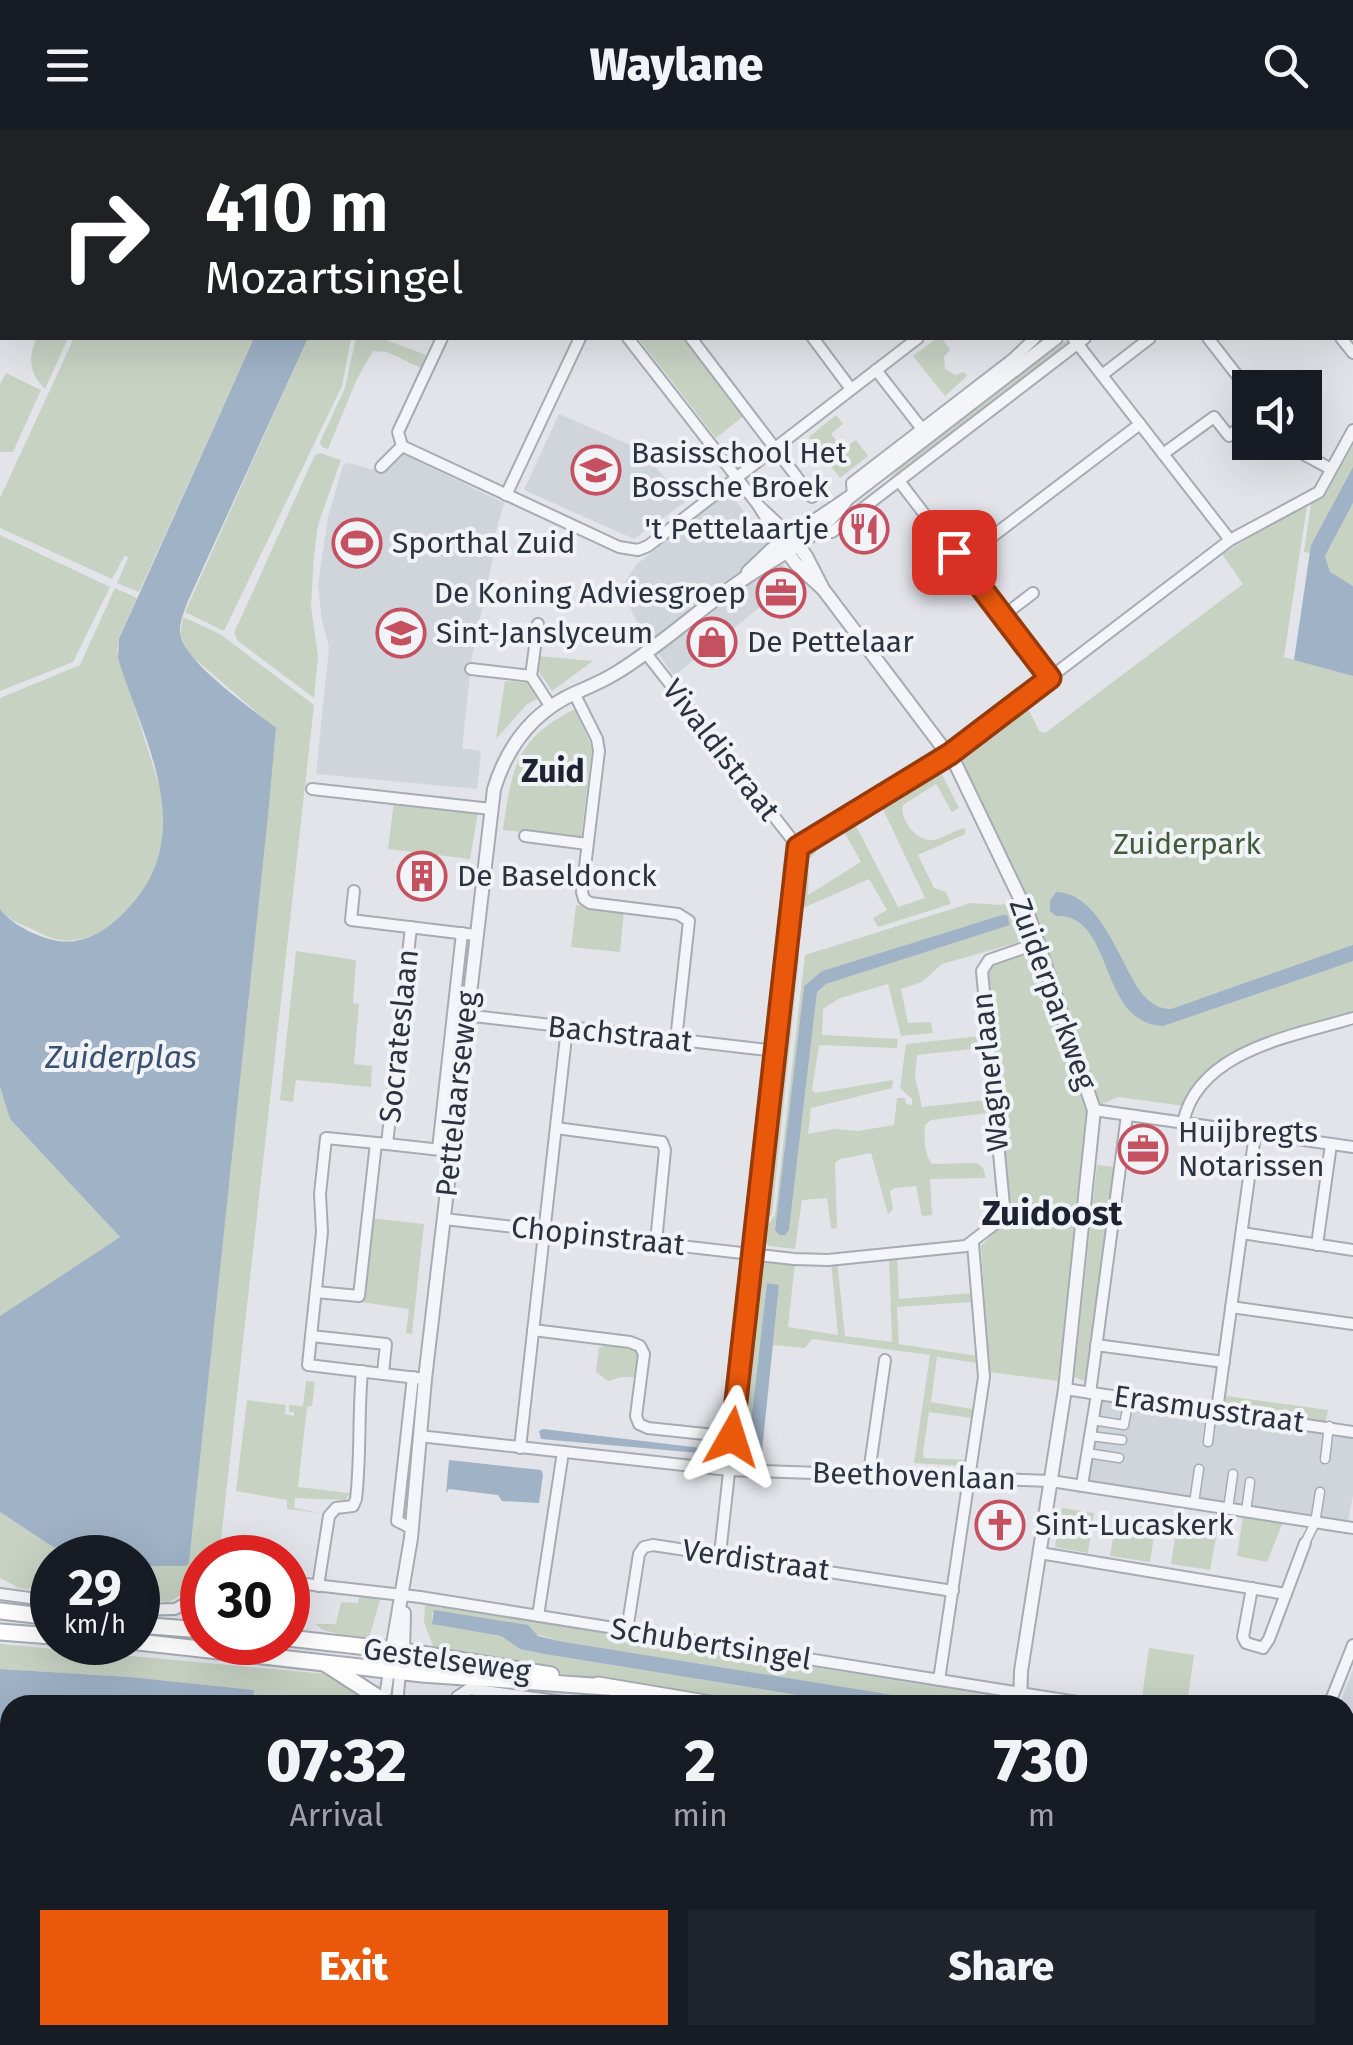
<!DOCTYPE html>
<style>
:root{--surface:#171b24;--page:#20242c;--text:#f1f3f6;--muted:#9ea1a6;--accent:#ea580c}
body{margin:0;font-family:"Fira Sans",sans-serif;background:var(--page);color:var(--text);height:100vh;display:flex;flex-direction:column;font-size:38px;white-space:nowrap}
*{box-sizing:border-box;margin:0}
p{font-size:32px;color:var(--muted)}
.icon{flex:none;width:55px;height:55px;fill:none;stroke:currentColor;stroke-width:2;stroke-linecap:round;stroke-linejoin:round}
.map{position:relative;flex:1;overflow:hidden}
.side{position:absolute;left:0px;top:1565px;width:1355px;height:350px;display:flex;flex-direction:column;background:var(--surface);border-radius:30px 30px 0 0;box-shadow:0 10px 40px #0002}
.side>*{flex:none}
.banner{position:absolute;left:0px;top:0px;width:1355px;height:210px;box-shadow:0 10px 40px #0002;background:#202124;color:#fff;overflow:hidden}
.controls{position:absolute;left:1232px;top:240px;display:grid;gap:20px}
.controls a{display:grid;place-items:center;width:90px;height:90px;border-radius:0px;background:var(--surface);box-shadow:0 10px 40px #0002;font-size:50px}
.speed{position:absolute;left:30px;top:1405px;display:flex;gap:20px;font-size:50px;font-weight:700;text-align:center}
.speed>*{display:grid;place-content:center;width:130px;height:130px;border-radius:50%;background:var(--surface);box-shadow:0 10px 40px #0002;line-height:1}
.speed small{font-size:25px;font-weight:400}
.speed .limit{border:15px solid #d22;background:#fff;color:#111}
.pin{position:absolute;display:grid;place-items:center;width:85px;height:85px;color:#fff;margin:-42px;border-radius:20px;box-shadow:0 5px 15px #0006}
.me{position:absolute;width:110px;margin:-55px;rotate:6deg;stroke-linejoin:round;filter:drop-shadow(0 0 8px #0008)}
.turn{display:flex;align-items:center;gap:35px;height:210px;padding:0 40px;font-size:45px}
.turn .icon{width:130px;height:130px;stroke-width:2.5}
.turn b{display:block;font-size:70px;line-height:85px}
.eta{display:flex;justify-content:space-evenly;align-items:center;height:170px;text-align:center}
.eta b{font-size:60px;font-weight:800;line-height:70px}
.action{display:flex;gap:20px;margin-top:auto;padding:20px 40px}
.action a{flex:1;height:115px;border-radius:0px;background:var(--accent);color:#fff;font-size:40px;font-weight:800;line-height:115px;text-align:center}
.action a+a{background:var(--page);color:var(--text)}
header{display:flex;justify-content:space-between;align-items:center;height:130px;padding:0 40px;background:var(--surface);font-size:45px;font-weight:800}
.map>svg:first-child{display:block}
</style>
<header><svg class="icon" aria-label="menu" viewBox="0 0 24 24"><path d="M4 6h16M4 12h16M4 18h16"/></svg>Waylane<svg class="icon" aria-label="search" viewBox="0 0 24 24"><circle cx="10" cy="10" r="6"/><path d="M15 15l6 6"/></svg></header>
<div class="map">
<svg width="1353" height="1915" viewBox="0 0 1353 1915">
<rect width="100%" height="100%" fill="#e2e4e9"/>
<g fill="#d0d4db">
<path d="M559 284 642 320 685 372 634 409 524 360Z"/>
<path d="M401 323 504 373 489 425 493 427 472 526 462 618 481 621 477 659 316 644 329 517 322 490 318 455 328 387 343 335 349 333 382 342Z"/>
<path d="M729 361 794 450 674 546 638 494 621 458 636 435Z"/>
<path d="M1097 1264 1353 1302V1365L1347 1397 1082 1355Z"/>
<path d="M1353 1540V1915H1282L1283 1905H1345V1575H1339Z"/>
<path d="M324 1905H534L533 1915H323Z"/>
</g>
<g fill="#c7d2c3" fill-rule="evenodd">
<path d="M37 208H68L45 259C30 244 27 227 37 208Z"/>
<path d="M74 208H254L139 462 117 453 128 428 125 425 112 449 0 398V368Z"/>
<path d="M308 208H351L342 256 224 501 185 482Z"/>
<path d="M356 208H381L426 225 421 238 387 222 373 221 357 249 328 319 322 317 320 312 345 258Z"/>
<path d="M638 208H687L746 284 716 308Z"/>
<path d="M937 208H942L950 220 944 227 945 239 955 245 964 242 967 246 945 266 913 226Z"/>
<path d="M1065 211 1072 215 892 353 889 349 908 329Z"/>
<path d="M6 243 41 260 13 322H0V254Z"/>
<path d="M836 285 843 294 831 304 843 319 856 310 868 326 840 348 809 307Z"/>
<path d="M1353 315V337L1311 415 1310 423 1304 422 1311 374 1327 362Z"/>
<path d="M320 323 341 330 318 395 314 425 311 476 318 526 314 568 238 511 234 503 315 325Z"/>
<path d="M1353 373V456L1330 443 1325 426Z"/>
<path d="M1304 375 1307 376 1284 527 1353 546V884L1238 922 1184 976 1118 967 1086 981 1058 1251 989 1242 981 1116 1003 1093 1009 1073 986 843 993 834 1046 816 1028 767 959 624 1026 574 1039 601 1045 603 1243 454 1222 424Z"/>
<path d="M0 405 110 457 73 532 0 561Z"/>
<path d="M115 458 137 468 119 509 117 521 161 661C165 679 167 697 163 716 153 766 95 833 40 803 25 795 11 793 0 779V568L80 535Z"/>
<path d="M183 487 220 504 314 575 219 1427 202 1428V1452L169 1472 138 1469V1436H186L189 1433 276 599 188 523 180 505Z"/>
<path d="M538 526 593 531 552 561 537 538Z"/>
<path d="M505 551 528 553 537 569 527 574 496 609Z"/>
<path d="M575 579 592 618 581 708 503 700C512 638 515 609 575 579Z"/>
<path d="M938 637 959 678 952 682 936 654 903 675C899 688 916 712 933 710 944 709 955 699 965 698V704L918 725 934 758 946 762 951 774 878 797 873 788 887 780 869 749 794 782 799 725 812 716 816 722 809 729 808 765 861 732 842 698 853 690 898 777 925 768 880 673Z"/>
<path d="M394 671 478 682 470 729 388 719Z"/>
<path d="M1010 771 1023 802 1020 812 942 834 922 852 901 859 908 893 931 892 933 903 901 906 888 854 840 868 823 879 822 905 898 909 897 918 819 915 812 960 815 963 893 950 892 958 811 978 808 1004 835 999 858 1001 894 995 897 968H905L906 974 912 975V969L900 958 906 914 980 906 982 918 917 925 915 947 922 977 987 970 988 983 931 990 925 995C924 1007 924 1024 932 1034L977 1033 983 1038 986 1048 930 1049 932 1085 922 1086 916 1056 895 1058 890 1061 893 1079 888 1084 871 1023 840 1029 835 1033 837 1098 831 1099 827 1068 802 1070 795 1119 769 1116 764 1110 765 1099 775 1085 805 825 971 773 1001 775ZM1002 785 1009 795 826 854 817 862 789 1100 785 1105H779L775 1100 804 856 822 841Z"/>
<path d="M576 775 624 780 620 822 571 817Z"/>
<path d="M296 821 356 830 353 873 359 874 354 934 372 936 371 957 296 950 293 972 280 970Z"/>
<path d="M791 826 799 827 772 1084 762 1095Z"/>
<path d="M0 957 10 989 120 1107 0 1186Z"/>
<path d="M1097 1035 1116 1037 1085 1251 1074 1247Z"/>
<path d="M369 1088 424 1094 412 1204 406 1203 409 1179 361 1172Z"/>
<path d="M897 1126 899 1169 972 1163V1172L897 1177 899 1214 977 1226V1233L937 1227 931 1272 973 1279 972 1288 929 1282 923 1323 924 1328 966 1330 965 1336 914 1333 930 1225 812 1209 805 1218 773 1215 779 1156 767 1153 749 1320 762 1321 760 1335 737 1333 735 1325 755 1136 763 1130 795 1133 788 1197 838 1205 831 1132 837 1131 845 1206 892 1212 889 1127Z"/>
<path d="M623 1214 639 1220 638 1247H622L608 1251 596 1242 599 1217Z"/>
<path d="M306 1251 315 1252 312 1276 307 1277 298 1357 350 1363 345 1370 295 1368 294 1378 321 1383 287 1379V1370L236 1361 247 1270 286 1275 285 1284 294 1286V1282H289V1275L303 1276Z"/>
<path d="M1226 1266 1328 1280 1325 1295 1224 1280Z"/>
<path d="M1062 1378 1094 1383 1088 1423 1055 1417Z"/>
<path d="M0 1382 53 1417 79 1427 52 1428V1463L19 1458 0 1448Z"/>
<path d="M1243 1386 1283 1392 1267 1432 1237 1426Z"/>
<path d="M1116 1387 1156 1393 1150 1432 1110 1426Z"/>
<path d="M1177 1395 1217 1402 1210 1440 1171 1434Z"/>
<path d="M360 1464 381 1467 368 1511 323 1500 315 1494H336L341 1472 358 1473Z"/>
<path d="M425 1474 1004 1568 1003 1575H955L559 1511 478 1487 432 1483 433 1494 501 1506 520 1519 544 1524 860 1575H755L569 1545 434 1519 424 1492Z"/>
<path d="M0 1514 337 1545 362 1559 360 1575H253L254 1560 130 1547 0 1539Z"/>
<path d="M1149 1518 1194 1525 1187 1573 1142 1567Z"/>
</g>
<g fill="#9fb2c6">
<path d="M254 208H308L187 473C184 482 179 494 180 503 182 531 254 580 276 598L268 685 189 1433 186 1436H138V1428L79 1427 53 1417 0 1382V1186L120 1107 10 989 0 957V779C14 798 52 815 75 811 98 807 117 792 132 774 198 699 142 608 118 528L119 509Z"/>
<path d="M1353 337V373L1325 426 1330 442 1353 456V546L1294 530 1311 415Z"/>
<path d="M1056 762C1099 763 1118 828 1140 861 1149 872 1157 879 1171 879L1353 815V831L1163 896C1097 893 1115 783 1056 786L1050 781V771Z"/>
<path d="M1002 785H1007L1010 795 826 854 817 862 789 1100 785 1105H779L775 1100 804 856 822 841Z"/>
<path d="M767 1153 779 1155 762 1321 748 1320Z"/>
<path d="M543 1299 709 1319 711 1324 541 1309 539 1301Z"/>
<path d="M449 1330 541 1340 543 1345 539 1373 502 1371 498 1365 449 1359 446 1363Z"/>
<path d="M434 1480 528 1495 538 1506 559 1511 955 1575H860L544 1524 520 1519 501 1506 432 1494Z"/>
<path d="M0 1539 130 1547 254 1560 253 1575H10V1905H76L77 1915H0Z"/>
</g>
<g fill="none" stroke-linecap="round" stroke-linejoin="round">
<g stroke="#a7abb3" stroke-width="11">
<g id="pedestrian">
<path d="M1092 1290 1124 1295 1129 1269"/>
<path d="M1090 1306 1122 1310"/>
<path d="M1208 1312 1212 1280"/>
<path d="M1087 1323 1119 1328"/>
<path d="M1325 1329 1329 1296"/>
<path d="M1194 1373 1199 1339"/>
<path d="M1228 1379 1233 1344"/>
<path d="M1246 1382 1250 1352"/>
<path d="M1305 1413 1315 1393 1320 1362"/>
</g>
</g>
<g stroke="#a7abb3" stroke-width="14">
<g id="minor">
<path d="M911 0 913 2"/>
<path d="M1039 0 1041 2"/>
<path d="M666 2 670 0"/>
<path d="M820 2 823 0"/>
<path d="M977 2 980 0"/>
<path d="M1137 2 1140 0"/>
<path d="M1306 2 1309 0"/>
<path d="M1352 70 1353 71"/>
<path d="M628 208 758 375 781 412"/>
<path d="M691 208 812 367"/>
<path d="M813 208 851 259"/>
<path d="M1073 208 1230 410"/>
<path d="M1208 208 1250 262"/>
<path d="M1341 208 1353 223"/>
<path d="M876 240 922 299"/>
<path d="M1102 245 1150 208"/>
<path d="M1288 312 1296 320 1331 339"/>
<path d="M402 316 619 417 638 420 648 416 918 208"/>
<path d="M402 316 398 302 442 208"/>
<path d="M1163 324 1214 287 1229 306 1250 289"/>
<path d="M381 337 402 316"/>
<path d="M899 351 1050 548"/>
<path d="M853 364 852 353 1013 229 1035 208"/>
<path d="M506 365 580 208"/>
<path d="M759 376 790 405"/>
<path d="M816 401 832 402 1085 208"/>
<path d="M960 431 1140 294"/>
<path d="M1003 486 1033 463"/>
<path d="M538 494 531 546 551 577"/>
<path d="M645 522 798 717"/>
<path d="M471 539 531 546"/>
<path d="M574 563 597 609 599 621 582 762 584 769 590 773 678 784 689 791 676 910"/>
<path d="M312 659 491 679"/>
<path d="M525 706 587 714"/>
<path d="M354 761 351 790 475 805"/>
<path d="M411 797 387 1014 326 1008 320 1064 322 1102 308 1235 425 1249"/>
<path d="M465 885 776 921"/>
<path d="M1094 980 1353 1017"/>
<path d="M1183 993C1198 920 1294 906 1353 888"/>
<path d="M556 998 662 1012 665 1020 656 1112"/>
<path d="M387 1014 441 1020"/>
<path d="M438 1019 462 803"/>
<path d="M444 1089 794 1129 828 1130 966 1116 1000 1090 1004 1076 982 841 989 830 1038 813"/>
<path d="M1242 1103 1353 1120"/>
<path d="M1317 1115 1331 1014"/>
<path d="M316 1162 359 1166 376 1013"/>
<path d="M1231 1177 1353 1194"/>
<path d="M533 1200 630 1212 640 1216 644 1224 636 1286 639 1294 648 1298 733 1307"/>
<path d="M311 1206 386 1214 383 1243"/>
<path d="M1096 1215 1224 1232"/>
<path d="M1065 1259 1353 1302"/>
<path d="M1090 1263 1127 985"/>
<path d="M1217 1280 1255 1004"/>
<path d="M419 1306 729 1340 1051 1351 1353 1398"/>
<path d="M520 1318 567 898"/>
<path d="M869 1343 885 1230"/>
<path d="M1082 1355 1097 1264"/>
<path d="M411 1398 397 1391 413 1247"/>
<path d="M1040 1423 1286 1464"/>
<path d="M720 1424 798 717 950 624 1230 410 1319 362 1353 300"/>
<path d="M288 1452 420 1467 1096 1575"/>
<path d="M318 1456 329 1386 336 1378 353 1376 356 1369C361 1326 358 1284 362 1241"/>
<path d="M1252 1458 1243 1507 1246 1513 1263 1518 1269 1509 1305 1413"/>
<path d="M0 1464 52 1471"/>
<path d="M138 1480 175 1479 202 1464"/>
<path d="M538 1486 563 1322"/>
<path d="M627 1500 639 1424 644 1417 653 1415 953 1461"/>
<path d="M939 1550 984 1247 973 1114"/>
<path d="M384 1574 389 1540"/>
<path d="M397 1575 400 1542"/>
<path d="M456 1575 457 1567 469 1559 586 1575"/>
<path d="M1329 1575 1353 1515"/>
<path d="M611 1905 677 1915"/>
<path d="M309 1915 313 1905"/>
<path d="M542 1915 544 1905"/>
<path d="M688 1915 690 1905"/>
<path d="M740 1915V1905"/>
<path d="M832 1915 833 1905"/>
<path d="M880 1915V1905"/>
<path d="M974 1915 975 1905"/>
<path d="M1026 1915 1028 1905"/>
<path d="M1159 1915 1160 1905"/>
</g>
</g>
<g stroke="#a7abb3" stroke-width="16">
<g id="tertiary">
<path d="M1321 2 1324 0"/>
<path d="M790 405 806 426 823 459 956 635 1029 787 1094 980 1065 1259 1021 1541 1020 1575"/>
<path d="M785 419 796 434 822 458"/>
<path d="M748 442 771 420 847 369 1056 208"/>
<path d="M392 1520 411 1408 425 1249 494 659C507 617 533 582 575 563 589 557 603 551 616 543 659 517 697 481 739 452 776 426 820 408 847 369"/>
<path d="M403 1521 404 1483"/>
<path d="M1277 1915 1278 1905"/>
</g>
</g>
<g stroke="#a7abb3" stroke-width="19">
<g id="secondary">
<path d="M0 1481 52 1487"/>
<path d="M138 1495 202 1500"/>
<path d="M0 1502 52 1506"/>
<path d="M288 1508 403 1521 551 1545"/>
<path d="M138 1512 422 1544 606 1557"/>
<path d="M326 1534 385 1572"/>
<path d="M598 1555 717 1575"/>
<path d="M1345 1665 1353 1667"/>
</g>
</g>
<use href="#pedestrian" stroke="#f4f5f8" stroke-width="8"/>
<use href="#minor" stroke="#f4f5f8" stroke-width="10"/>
<use href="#tertiary" stroke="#f4f5f8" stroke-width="12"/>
<use href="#secondary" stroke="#fff" stroke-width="15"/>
</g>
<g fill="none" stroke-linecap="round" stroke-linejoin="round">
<g stroke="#983908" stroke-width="25">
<path id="route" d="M732 1307 798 717 950 624 1050 548 954 422"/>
</g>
<use href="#route" stroke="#ea580c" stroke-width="18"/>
</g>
<defs>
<g id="school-ring" transform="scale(2.5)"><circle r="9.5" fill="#f1f3f7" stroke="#c55060" stroke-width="1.5"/><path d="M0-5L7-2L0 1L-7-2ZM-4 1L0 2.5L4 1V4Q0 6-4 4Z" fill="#c55060"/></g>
<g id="restaurant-ring" transform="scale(2.5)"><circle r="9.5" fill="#f1f3f7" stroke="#c55060" stroke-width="1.5"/><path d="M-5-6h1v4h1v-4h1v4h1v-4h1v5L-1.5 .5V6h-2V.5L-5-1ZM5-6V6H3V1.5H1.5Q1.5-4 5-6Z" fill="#c55060"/></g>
<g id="stadium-ring" transform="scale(2.5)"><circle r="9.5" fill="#f1f3f7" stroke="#c55060" stroke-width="1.5"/><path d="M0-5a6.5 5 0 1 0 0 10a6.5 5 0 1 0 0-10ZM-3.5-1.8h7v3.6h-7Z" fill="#c55060"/></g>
<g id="office-ring" transform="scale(2.5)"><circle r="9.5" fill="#f1f3f7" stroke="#c55060" stroke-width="1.5"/><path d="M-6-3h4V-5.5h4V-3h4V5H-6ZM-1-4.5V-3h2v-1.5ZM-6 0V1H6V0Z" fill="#c55060"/></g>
<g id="shop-ring" transform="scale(2.5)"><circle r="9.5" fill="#f1f3f7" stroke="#c55060" stroke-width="1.5"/><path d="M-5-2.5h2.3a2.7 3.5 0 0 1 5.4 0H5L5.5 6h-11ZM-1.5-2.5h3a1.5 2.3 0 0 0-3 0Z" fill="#c55060"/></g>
<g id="building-ring" transform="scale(2.5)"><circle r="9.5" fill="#f1f3f7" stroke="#c55060" stroke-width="1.5"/><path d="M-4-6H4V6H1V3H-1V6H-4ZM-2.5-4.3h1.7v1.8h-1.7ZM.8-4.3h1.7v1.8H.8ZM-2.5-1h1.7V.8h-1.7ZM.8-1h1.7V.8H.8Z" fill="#c55060"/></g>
<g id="church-ring" transform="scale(2.5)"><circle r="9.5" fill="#f1f3f7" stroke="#c55060" stroke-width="1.5"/><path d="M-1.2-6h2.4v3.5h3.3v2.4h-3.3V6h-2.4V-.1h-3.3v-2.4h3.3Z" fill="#c55060"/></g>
</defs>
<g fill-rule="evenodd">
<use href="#school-ring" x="596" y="340"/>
<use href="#restaurant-ring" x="864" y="399"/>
<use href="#stadium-ring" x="357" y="413"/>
<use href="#office-ring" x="781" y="463"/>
<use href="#school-ring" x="401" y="503"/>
<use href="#shop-ring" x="712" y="512"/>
<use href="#building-ring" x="422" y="746"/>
<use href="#office-ring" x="1143" y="1019"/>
<use href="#church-ring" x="1000" y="1395"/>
</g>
<g text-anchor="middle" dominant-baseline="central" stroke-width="8" stroke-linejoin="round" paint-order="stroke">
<g font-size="30" fill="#2b3240" stroke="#f1f3f7" text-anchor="start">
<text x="631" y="323">Basisschool Het<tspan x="631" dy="34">Bossche Broek</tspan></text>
<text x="829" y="399" text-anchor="end">'t Pettelaartje</text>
<text x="392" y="413">Sporthal Zuid</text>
<text x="746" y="463" text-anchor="end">De Koning Adviesgroep</text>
<text x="436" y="503">Sint-Janslyceum</text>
<text x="747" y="512">De Pettelaar</text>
<text x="457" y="746">De Baseldonck</text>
<text x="1178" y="1002">Huijbregts<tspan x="1178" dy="34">Notarissen</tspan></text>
<text x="1035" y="1395">Sint-Lucaskerk</text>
</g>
<g font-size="30" fill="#2b3240" stroke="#f1f3f7">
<text transform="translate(721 620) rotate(52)">Vivaldistraat</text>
<text transform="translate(1053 864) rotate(70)">Zuiderparkweg</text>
<text transform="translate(620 904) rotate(6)">Bachstraat</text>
<text transform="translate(399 906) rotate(-84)">Socrateslaan</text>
<text transform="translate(990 942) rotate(-96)">Wagnerlaan</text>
<text transform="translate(457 964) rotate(-84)">Pettelaarseweg</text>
<text transform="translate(598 1106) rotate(6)">Chopinstraat</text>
<text transform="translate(1209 1279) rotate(8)">Erasmusstraat</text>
<text transform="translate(914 1346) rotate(2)">Beethovenlaan</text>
<text transform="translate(756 1430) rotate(8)">Verdistraat</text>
<text transform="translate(711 1514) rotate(9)">Schubertsingel</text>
<text transform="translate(447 1530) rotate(8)">Gestelseweg</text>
</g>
<g font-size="30" fill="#3f5b39" stroke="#f1f3f7">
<text x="1187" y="714">Zuiderpark</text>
</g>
<g font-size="32" font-weight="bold" fill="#1d2331" stroke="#f1f3f7">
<text x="553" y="641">Zuid</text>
</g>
<g font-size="32" font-style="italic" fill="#385171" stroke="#f1f3f7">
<text x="121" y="927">Zuiderplas</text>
</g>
<g font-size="35" font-weight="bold" fill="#1d2331" stroke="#f1f3f7">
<text x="1052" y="1083">Zuidoost</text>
</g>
</g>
</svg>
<div class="controls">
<a><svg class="icon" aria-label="sound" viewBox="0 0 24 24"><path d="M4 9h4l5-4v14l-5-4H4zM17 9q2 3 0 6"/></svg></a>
</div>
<div class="speed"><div>29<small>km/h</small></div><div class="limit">30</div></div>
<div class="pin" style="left:954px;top:422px;background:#d93025"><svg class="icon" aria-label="arrive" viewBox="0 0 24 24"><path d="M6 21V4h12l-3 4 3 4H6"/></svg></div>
<svg class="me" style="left:732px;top:1307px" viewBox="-20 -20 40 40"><path d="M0-17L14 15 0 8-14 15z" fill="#ea580c" stroke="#fff" stroke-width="4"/></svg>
<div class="banner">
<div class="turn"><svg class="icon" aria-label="right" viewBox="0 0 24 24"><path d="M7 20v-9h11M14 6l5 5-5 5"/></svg><div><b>410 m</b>Mozartsingel</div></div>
</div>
<section class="side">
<div class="eta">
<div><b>07:32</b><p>Arrival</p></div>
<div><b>2</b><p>min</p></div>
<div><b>730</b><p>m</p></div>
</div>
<div class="action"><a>Exit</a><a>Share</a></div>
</section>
</div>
